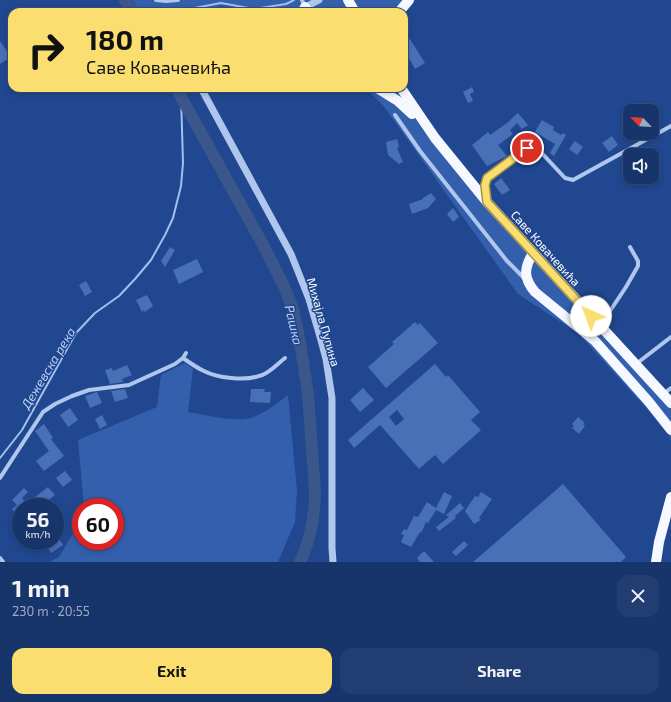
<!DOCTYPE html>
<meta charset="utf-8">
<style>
:root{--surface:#18356b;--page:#213d71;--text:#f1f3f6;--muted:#9fabc1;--line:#36507e;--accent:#fade70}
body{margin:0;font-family:"Exo 2",sans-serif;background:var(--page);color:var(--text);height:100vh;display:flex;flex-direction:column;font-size:15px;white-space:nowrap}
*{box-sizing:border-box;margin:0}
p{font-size:13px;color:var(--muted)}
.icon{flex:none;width:22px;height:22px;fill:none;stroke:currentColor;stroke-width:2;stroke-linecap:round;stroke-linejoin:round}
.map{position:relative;height:562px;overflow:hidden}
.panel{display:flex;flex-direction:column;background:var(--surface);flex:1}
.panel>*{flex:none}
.banner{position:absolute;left:8px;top:8px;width:400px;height:84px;border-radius:12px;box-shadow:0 2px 6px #0003,0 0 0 1px var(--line);background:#fade70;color:#111;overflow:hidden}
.needle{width:26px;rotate:295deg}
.controls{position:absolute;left:623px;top:104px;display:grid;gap:8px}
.controls a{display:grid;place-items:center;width:36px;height:36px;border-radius:8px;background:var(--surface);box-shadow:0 2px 6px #0003,0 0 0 1px var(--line);font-size:20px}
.speed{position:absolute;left:12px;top:498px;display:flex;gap:8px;font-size:20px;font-weight:700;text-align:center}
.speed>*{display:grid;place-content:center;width:52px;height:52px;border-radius:50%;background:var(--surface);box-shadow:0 2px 6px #0003,0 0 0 1px var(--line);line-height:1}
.speed small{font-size:10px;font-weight:400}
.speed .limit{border:6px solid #d22;background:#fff;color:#111}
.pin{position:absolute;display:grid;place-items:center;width:34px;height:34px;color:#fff;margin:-17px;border:2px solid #fff;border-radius:50%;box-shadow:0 1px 4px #0007}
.me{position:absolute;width:44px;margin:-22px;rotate:317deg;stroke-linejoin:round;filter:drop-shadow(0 0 3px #0008)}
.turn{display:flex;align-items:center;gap:14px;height:84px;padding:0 12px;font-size:18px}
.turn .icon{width:52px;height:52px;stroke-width:2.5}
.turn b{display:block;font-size:28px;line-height:34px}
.round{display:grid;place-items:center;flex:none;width:42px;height:42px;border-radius:12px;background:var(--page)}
.overview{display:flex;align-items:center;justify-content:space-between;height:68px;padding:0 12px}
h1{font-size:24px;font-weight:700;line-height:30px}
.primary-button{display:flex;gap:8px;margin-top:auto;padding:8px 12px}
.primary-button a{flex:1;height:46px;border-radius:12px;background:var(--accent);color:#111;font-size:16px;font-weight:700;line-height:46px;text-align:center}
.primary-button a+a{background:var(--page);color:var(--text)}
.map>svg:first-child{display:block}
</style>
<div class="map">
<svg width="671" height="562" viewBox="0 0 671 562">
<rect width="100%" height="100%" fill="#20478f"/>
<g fill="#335fad">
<path d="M133 0H415L404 12H276L274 8 253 11 222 6 188 12H140Z"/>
<path d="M366 88H404L485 196 671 399V440L668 433 656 419 579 334 518 294 385 108Z"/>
<path d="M185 363 193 369 188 412C204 415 235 422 250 418 264 414 276 404 288 395L297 490 295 522 278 562H49L59 557 81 520V541H115V507H84L78 440 157 407 161 375Z"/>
</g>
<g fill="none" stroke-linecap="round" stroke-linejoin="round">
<g stroke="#a3bfee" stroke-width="2">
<path d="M173 12 221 3 254 9 286 4 294 0"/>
<path d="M0 458 22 430 76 333 95 313 119 296 135 279 151 260 165 235 173 218 181 186 183 163 181 96"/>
</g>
<g stroke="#3a568b" stroke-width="12">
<path d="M125 0 133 12"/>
<path d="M176 88 262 243 284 286 293 309 300 342 308 394 315 491C315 516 311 539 300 562"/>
</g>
</g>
<g fill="#4870b7" fill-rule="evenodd">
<path d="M410 39 425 63 415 69 404 50V42Z"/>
<path d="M0 41 11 57 0 64Z"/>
<path d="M472 87 474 92 470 94 473 101 468 103 463 92Z"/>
<path d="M518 113 528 125 522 129 517 123 510 130 513 134 498 145 507 156 487 166 472 145 488 132 490 135 507 123Z"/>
<path d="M542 120 554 127 553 130 561 135 563 133 566 135 554 156 550 153 555 144 535 132Z"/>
<path d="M612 136 618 145 609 152 602 143Z"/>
<path d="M397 139 399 147 397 148 403 162 399 164 388 155 386 142Z"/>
<path d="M575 141 583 147 577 155 569 149Z"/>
<path d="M501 178 510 190 502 195 494 184Z"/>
<path d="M431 193 436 199 428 208 412 214 409 204 423 199V198Z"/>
<path d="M453 208 459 217 453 222 447 214Z"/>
<path d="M170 247 175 250 165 267 161 261Z"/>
<path d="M197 259 203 272 179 284 173 270Z"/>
<path d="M86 281 92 292 85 296 79 285Z"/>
<path d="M147 295 153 306 145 312 144 310 142 312 136 300Z"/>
<path d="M415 322 418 325 420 323 438 343 386 388 368 367 394 344 392 342Z"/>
<path d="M435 364 446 377 448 375 480 412 471 420 481 430 443 464 435 455 419 469 380 425 354 448 348 440ZM397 410 404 419 396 426 389 417Z"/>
<path d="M127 365 132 375 122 379 123 382 110 384 105 370 112 368 113 371Z"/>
<path d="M363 388 374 400 360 412 350 400Z"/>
<path d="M125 389 128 398 115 402 111 391Z"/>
<path d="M251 389H265L264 392H271L270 403 250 402Z"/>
<path d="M97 392 102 403 90 408 85 396Z"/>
<path d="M70 408 78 420 68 427 60 415Z"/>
<path d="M102 415 107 425 100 429 95 419Z"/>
<path d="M578 417 585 423 583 424 585 426 579 434 572 428 574 426 572 424Z"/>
<path d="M44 424 53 438 51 439 64 456 44 471 36 461 49 451 35 431Z"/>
<path d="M65 471 72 480 63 487 56 478Z"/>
<path d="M563 484 626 557 621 562H473Z"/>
<path d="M48 487 55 495 42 505 35 497Z"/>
<path d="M24 488 28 492 22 498 29 507H21V522L12 509 17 505 12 500Z"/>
<path d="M444 492 452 496 444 514 436 510 428 523 426 522 421 533 420 532 411 547 401 542 404 535 401 534 404 529 407 530 414 516 418 517 427 502 436 508Z"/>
<path d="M481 492 492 499 479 518 481 520 474 524 465 511 475 496 478 497Z"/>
<path d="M460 503 464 508 455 516 456 518 439 531 436 527 449 517 446 515Z"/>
<path d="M55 532 63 545 51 553 44 541H55Z"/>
<path d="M464 541 468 545 456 556 452 552Z"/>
<path d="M424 551 434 562H420L417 558Z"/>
</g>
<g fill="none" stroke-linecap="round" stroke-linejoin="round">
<g stroke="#afc6ed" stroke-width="4">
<path d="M156 0 166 1 178 0"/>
<path d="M302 0 305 7"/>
<path d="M395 115 420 151 507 261 525 279"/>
<path d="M486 197 485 181 488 176 527 148 533 147 537 148 565 178 573 180 671 126"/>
<path d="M600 326 626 287 638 266V261L630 247"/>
<path d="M183 358C190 363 197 368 204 371 217 378 245 381 259 376 269 374 277 364 285 358"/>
<path d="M636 364 671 337"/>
<path d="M663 394 671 388"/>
<path d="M0 478 43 412 55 404 72 396 89 390 129 385 175 364 183 358 186 353"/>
<path d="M0 558 3 562"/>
</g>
<g stroke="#afc6ed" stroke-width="7">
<path d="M296 12 319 0"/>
<path d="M201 88 291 254 309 299 321 340 326 359 332 398V548L333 562"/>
</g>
<g stroke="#f5f8ff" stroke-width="10">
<path d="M348 0 355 12"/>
<path d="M305 7 308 12"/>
<path d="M399 12 409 0"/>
<path d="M377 88 398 101 412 114"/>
<path d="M401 88 435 138 487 202 671 403"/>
<path d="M533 253C524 268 523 278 535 292L595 341 649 402 671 430"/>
<path d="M656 562 659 542 671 497"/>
</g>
</g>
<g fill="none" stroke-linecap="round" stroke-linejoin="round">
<g stroke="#a29049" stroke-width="10">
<path id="route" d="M527 148 487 178 485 185 487 202 591 316"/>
</g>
<use href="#route" stroke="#fade70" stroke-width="7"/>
</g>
<g text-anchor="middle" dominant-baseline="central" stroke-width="3" stroke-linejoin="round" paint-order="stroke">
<g font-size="12" fill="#fff" stroke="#20478f">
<text transform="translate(546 248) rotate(48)">Саве Ковачевића</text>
<text transform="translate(324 322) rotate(74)">Михајла Пупина</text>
</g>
<g font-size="13" font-style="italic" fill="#bbd0f4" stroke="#20478f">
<text transform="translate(294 325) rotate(77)">Рашка</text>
<text transform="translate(48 368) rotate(-59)">Дежевска река</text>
</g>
</g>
</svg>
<div class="controls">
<a><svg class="needle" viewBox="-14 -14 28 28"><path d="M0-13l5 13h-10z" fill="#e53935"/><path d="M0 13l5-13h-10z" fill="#9fabc1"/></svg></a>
<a><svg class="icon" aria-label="sound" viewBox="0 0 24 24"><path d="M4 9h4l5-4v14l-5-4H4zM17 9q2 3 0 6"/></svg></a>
</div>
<div class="speed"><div>56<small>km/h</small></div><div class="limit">60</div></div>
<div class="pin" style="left:527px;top:148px;background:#d93025"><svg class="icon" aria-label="arrive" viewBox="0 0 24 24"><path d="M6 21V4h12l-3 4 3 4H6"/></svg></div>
<svg class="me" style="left:591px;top:316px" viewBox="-20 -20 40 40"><circle r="19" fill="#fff"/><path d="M0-13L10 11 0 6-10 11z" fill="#fade70"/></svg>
<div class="banner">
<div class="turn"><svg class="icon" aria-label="right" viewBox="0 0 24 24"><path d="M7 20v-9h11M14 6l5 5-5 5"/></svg><div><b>180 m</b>Саве Ковачевића</div></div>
</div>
</div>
<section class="panel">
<div class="overview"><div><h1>1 min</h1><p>230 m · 20:55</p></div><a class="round"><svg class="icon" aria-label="close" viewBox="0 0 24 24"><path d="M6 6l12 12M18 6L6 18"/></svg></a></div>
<div class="primary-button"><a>Exit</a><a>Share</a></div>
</section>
